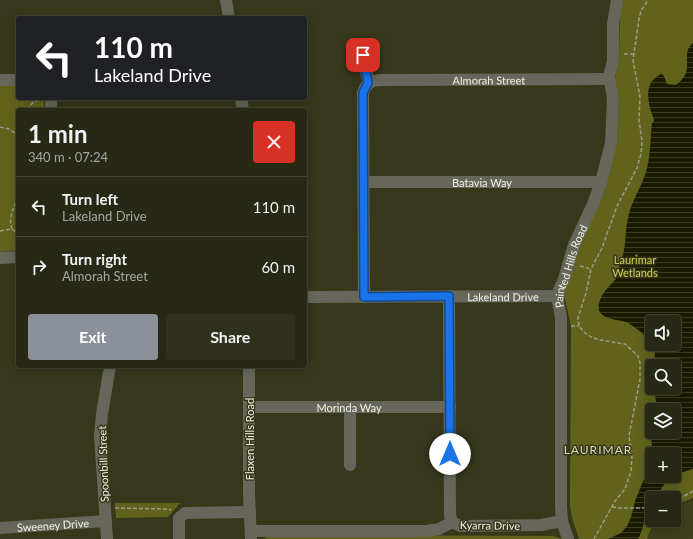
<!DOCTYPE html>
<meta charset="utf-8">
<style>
:root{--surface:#282914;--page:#30311d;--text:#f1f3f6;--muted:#a5a6a0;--line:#444534;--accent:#8c9099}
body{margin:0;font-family:Lato,sans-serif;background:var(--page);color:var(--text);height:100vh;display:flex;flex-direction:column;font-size:15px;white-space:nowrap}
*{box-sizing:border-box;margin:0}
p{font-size:13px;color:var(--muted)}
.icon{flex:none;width:22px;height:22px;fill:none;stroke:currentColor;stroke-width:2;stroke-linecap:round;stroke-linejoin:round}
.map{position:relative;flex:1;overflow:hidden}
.side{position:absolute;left:16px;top:108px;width:291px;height:260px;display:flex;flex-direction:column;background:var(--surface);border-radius:4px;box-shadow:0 2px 10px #0003,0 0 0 1px var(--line)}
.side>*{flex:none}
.hud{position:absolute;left:16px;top:16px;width:291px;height:84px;border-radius:4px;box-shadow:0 2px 10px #0003,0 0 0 1px var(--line);background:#202124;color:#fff;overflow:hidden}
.controls{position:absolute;left:645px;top:315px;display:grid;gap:8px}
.controls a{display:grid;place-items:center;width:36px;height:36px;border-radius:4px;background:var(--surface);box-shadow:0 2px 10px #0003,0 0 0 1px var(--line);font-size:20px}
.pin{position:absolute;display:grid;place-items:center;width:34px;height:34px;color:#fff;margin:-17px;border-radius:8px;box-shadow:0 2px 6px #0006}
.me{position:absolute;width:44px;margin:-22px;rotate:0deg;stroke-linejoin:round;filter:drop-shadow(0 0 3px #0008)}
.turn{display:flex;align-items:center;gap:14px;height:84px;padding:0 12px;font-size:18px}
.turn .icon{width:52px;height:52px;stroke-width:2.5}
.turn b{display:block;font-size:28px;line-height:34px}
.round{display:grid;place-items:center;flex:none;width:42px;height:42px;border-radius:4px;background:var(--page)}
.head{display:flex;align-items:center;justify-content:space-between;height:68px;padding:0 12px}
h1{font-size:24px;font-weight:700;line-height:30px}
.action{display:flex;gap:8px;margin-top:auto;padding:8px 12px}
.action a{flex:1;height:46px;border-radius:4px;background:var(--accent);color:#fff;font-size:16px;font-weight:700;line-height:46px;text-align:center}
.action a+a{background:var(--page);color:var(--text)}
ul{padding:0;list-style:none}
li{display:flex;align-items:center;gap:12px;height:60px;padding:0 12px;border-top:1px solid var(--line)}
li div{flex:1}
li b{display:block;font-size:15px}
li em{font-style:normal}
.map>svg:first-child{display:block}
</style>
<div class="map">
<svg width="693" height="539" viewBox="0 0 693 539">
<defs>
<pattern id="water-rules" width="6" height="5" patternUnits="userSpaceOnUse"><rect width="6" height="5" fill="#1a1a00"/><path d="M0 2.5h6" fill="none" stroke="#3c3c25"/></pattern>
</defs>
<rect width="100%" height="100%" fill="#36371b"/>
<path fill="#3e3f1c" d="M693 500V539H647L654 520H674V506Z"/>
<g fill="#61631c" fill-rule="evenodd">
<path d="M623 0H693V498L674 506V498H652V520H654L647 539H579L572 518 570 505 571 327 564 294 575 258 617 142 619 98 615 79 619 62 620 10ZM652 322H674V344H652ZM652 366H674V388H652ZM652 410H674V432H652ZM652 454H674V476H652Z"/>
<path d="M0 86H18V98H44V110H18V250L0 252Z"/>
<path d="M115 503H180L168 517 116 518Z"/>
<path d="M272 535 553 536 562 539H263Z"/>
</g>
<path fill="url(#water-rules)" d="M693 43V469L674 475V454H652V476H672L663 486 656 498H652C652 502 651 503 649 507 644 518 644 529 638 539H608L621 533 627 526 631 517 635 501 646 474 652 448 650 418 652 414V432H674V410H656L657 408 654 388H674V366H654L655 354 653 344H674V322H652V343C646 336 637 328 628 323 619 318 592 321 600 300 603 291 613 283 618 276 618 264 622 264 623 255 626 243 625 230 628 218 631 202 641 188 646 172 651 156 650 139 652 123L654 121C654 117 652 115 651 112 647 97 645 82 661 74L664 76 667 84 676 85C680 82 684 78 686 73 689 62 683 51 693 43Z"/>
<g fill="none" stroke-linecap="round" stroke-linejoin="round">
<g stroke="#9a9c86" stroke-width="1.5" stroke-dasharray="4 2" stroke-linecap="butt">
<path d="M624 54H634"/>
<path d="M27 110C30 105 34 100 41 100"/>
<path d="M0 127 9 129 18 135"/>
<path d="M16 133 18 128"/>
<path d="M12 229 18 234"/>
<path d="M0 231 12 229C8 218 14 207 18 197"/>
<path d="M580 266 591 269"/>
<path d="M571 326H579"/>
<path d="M674 502 693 491"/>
<path d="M612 507 620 508H652"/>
<path d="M115 508 166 509 171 510"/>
<path d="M594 539 615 501 625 489 631 471 632 458 629 436 640 379V363L638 356 625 344 600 340 591 337 585 333 579 326 578 318 586 293 591 269 602 248 617 206 637 168 641 154 642 141 639 120 640 97 633 60 639 19 641 11 648 0"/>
</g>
<g stroke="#66675a" stroke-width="12">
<path d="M226 0 229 18"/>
<path d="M363 47 364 63 369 83"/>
<path d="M0 80H18"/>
<path d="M51 98V110"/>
<path d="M241 98 243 110"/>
<path id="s1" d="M364 182H601"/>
<path d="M0 258 18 257"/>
<path d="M449 296 450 515 452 522 460 526 541 525 562 521"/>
<path id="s2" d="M305 297 557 296"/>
<path id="s3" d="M364 297 363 93C366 83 372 80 382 80L609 79"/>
<path d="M249 366V494L251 539"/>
<path id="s4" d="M249 407H450"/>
<path d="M350 407V465"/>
<path id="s5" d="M0 528 106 521"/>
<path d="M251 531H426L439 529 452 522"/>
<path d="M107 539 100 436 102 414 110 366"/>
<path d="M179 539V518L185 513 250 512"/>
<path id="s6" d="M568 539 562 521 561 507V317L558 302 559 290 564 279 574 245 593 204 601 182 611 143 613 98 609 77 613 61V24L617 0"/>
</g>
</g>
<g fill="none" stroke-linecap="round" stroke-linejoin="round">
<g stroke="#114b97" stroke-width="10">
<path id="route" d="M363 55 368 83 363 93 364 297 449 296 450 454"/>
</g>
<use href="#route" stroke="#1a73e8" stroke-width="7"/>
</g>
<g text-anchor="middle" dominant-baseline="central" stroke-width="3" stroke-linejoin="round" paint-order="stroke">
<g font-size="11" fill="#f0f2e1" stroke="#36371b">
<text stroke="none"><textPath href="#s3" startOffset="336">Almorah Street</textPath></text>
<text stroke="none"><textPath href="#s1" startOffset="118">Batavia Way</textPath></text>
<text stroke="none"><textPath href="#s6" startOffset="276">Painted Hills Road</textPath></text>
<text stroke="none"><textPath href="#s2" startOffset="198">Lakeland Drive</textPath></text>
<text stroke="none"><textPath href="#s4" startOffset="100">Morinda Way</textPath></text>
<text transform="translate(249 439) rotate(-90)">Flaxen Hills Road</text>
<text transform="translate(103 464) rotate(-92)">Spoonbill Street</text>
<text stroke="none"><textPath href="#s5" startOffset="53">Sweeney Drive</textPath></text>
<text transform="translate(490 525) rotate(1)">Kyarra Drive</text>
</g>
<g font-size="11" fill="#cdd055" stroke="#36371b">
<text x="635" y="259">Laurimar<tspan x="635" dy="13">Wetlands</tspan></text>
</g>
<g font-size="12" letter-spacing="1" fill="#d4d7b6" stroke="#36371b">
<text x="598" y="449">LAURIMAR</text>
</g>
</g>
</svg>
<div class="controls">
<a><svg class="icon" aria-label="sound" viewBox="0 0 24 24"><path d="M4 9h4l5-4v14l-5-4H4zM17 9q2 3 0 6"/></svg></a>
<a><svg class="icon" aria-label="search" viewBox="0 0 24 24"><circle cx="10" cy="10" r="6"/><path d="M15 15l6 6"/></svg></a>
<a><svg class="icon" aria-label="layers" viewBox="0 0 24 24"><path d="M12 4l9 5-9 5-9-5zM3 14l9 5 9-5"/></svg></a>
<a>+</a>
<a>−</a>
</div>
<div class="pin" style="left:363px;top:55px;background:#d93025"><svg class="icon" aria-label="arrive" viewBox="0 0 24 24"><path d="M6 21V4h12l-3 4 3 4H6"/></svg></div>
<svg class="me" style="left:450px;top:454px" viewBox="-20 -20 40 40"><circle r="19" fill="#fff"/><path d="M0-13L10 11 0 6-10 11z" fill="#1a73e8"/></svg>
<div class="hud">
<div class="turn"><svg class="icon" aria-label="left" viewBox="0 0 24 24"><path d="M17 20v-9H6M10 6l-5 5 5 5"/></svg><div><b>110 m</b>Lakeland Drive</div></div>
</div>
<section class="side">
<div class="head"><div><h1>1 min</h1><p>340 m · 07:24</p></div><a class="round" style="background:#d93025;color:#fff"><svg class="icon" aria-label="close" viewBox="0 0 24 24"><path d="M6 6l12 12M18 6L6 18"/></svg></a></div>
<ul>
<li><svg class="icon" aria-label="left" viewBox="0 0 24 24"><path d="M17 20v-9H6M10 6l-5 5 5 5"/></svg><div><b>Turn left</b><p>Lakeland Drive</p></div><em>110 m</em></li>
<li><svg class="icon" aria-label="right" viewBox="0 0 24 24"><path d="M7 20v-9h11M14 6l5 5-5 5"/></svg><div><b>Turn right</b><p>Almorah Street</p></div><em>60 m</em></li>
</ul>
<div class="action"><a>Exit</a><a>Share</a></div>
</section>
</div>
